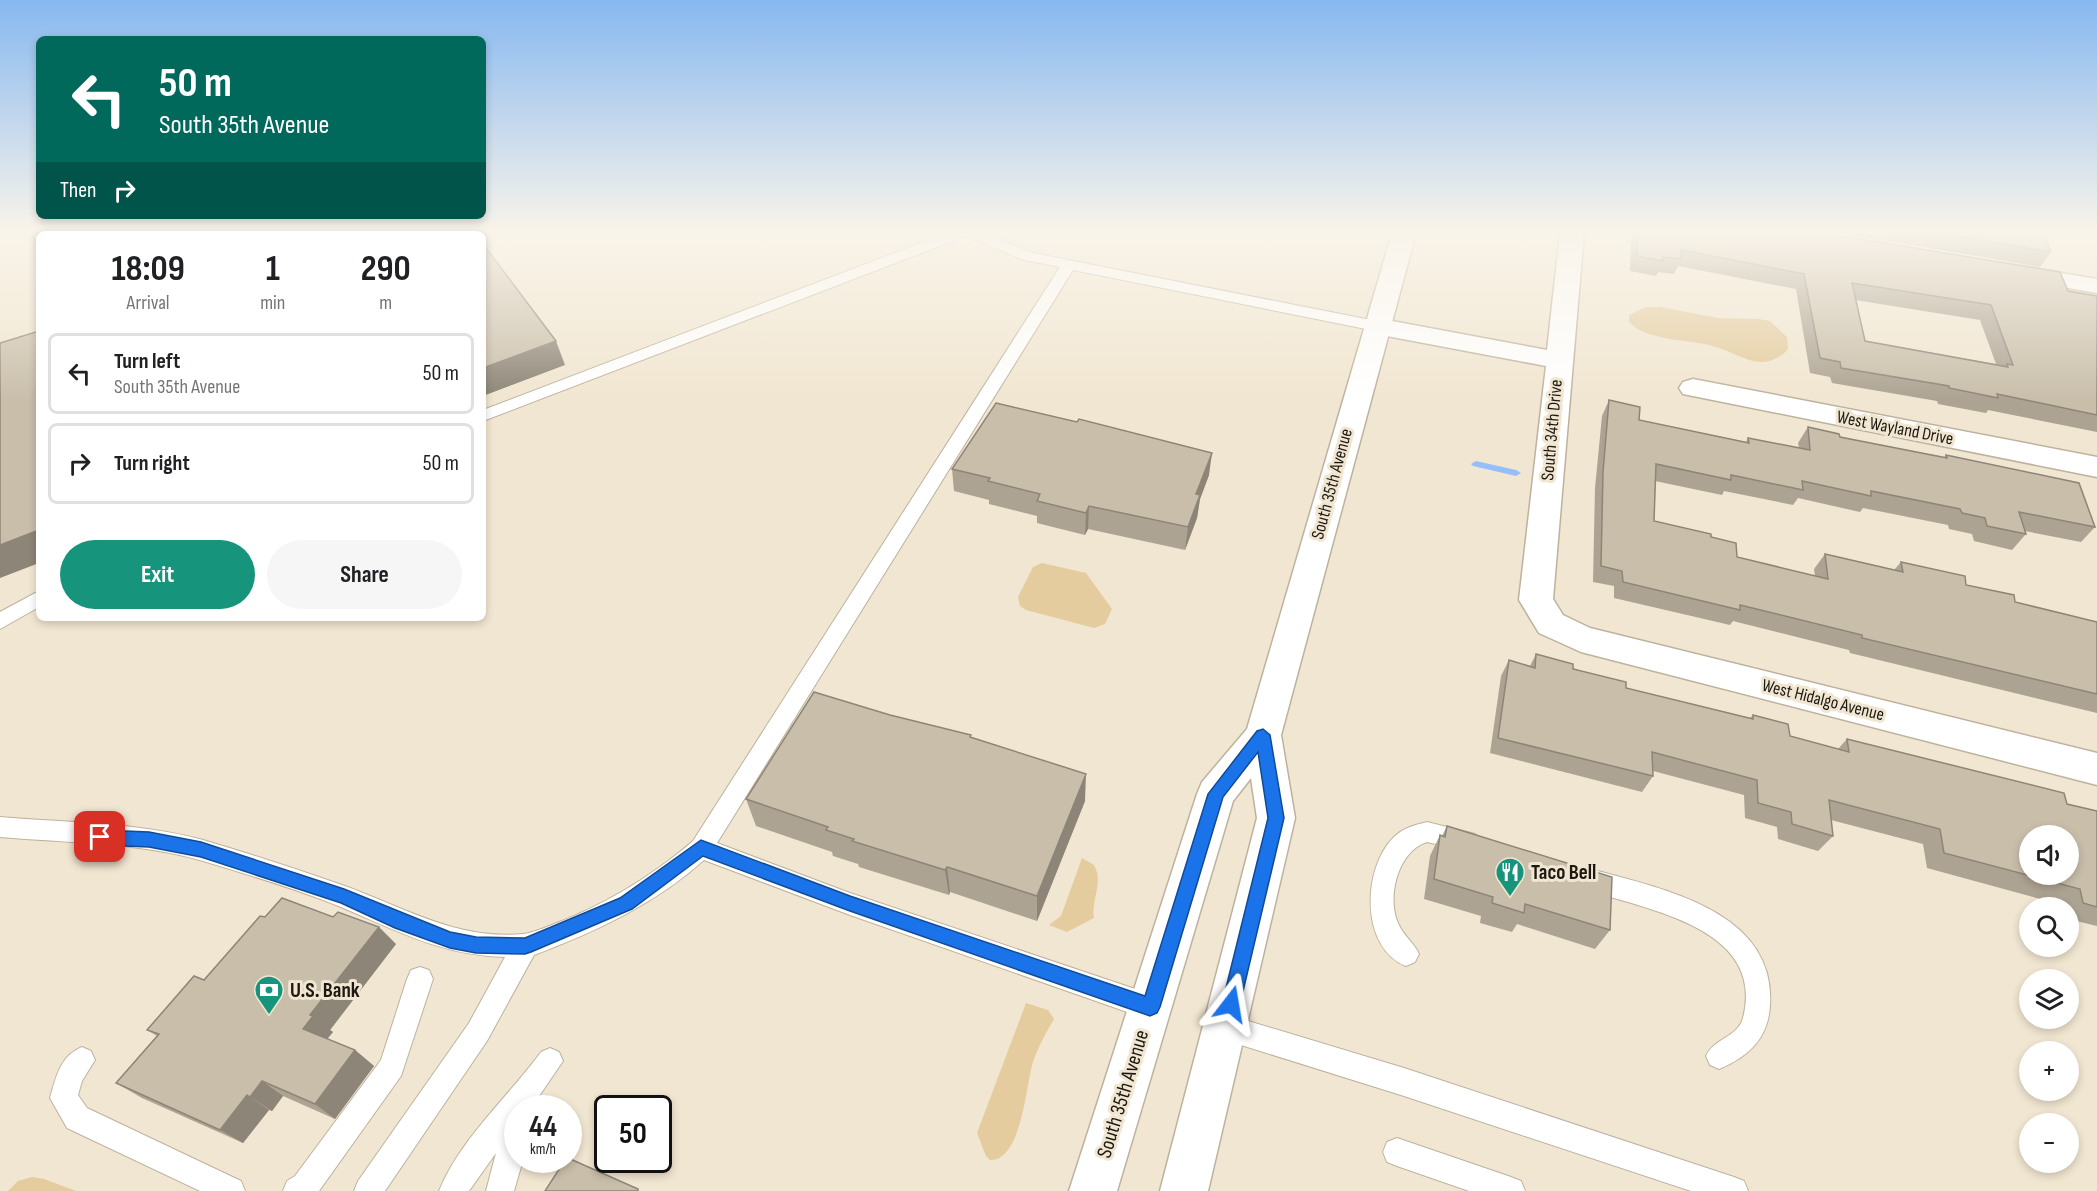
<!DOCTYPE html>
<meta charset="utf-8">
<style>
:root{--surface:#fff;--page:#f6f6f6;--text:#202124;--muted:#757577;--line:#e0e0e0;--accent:#17947c}
body{margin:0;font-family:"Sofia Sans Condensed",sans-serif;background:var(--page);color:var(--text);height:100vh;display:flex;flex-direction:column;font-size:22px;white-space:nowrap}
*{box-sizing:border-box;margin:0}
p{font-size:20px;color:var(--muted)}
.icon{flex:none;width:33px;height:33px;fill:none;stroke:currentColor;stroke-width:2;stroke-linecap:round;stroke-linejoin:round}
.map{position:relative;flex:1;overflow:hidden}
.drawer{position:absolute;left:36px;top:231px;width:450px;height:390px;display:flex;flex-direction:column;background:var(--surface);border-radius:9px;box-shadow:0 3px 9px #0003}
.drawer>*{flex:none}
.guide{position:absolute;left:36px;top:36px;width:450px;height:183px;border-radius:9px;box-shadow:0 3px 9px #0003;background:#00695c;color:#fff;overflow:hidden}
.buttons{position:absolute;left:2019px;top:825px;display:grid;gap:12px}
.buttons a{display:grid;place-items:center;width:60px;height:60px;border-radius:50%;background:var(--surface);box-shadow:0 3px 9px #0003;font-size:30px}
.speed{position:absolute;left:504px;top:1095px;display:flex;gap:12px;font-size:30px;font-weight:700;text-align:center}
.speed>*{display:grid;place-content:center;width:78px;height:78px;border-radius:50%;background:var(--surface);box-shadow:0 3px 9px #0003;line-height:1}
.speed small{font-size:15px;font-weight:400}
.speed .limit{border:3px solid #111;border-radius:9px;background:#fff;color:#111}
.pin{position:absolute;display:grid;place-items:center;width:51px;height:51px;color:#fff;margin:-26px;border-radius:12px;box-shadow:0 3px 9px #0006}
.me{position:absolute;width:66px;margin:-33px;rotate:14deg;stroke-linejoin:round;filter:drop-shadow(0 0 4px #0008)}
.turn{display:flex;align-items:center;gap:21px;height:126px;padding:0 24px;font-size:27px}
.turn .icon{width:78px;height:78px;stroke-width:2.5}
.turn b{display:block;font-size:42px;line-height:51px}
.then{display:flex;align-items:center;height:57px;padding:0 24px;background:#0003;gap:12px;font-size:22px}
.eta{display:flex;justify-content:space-evenly;align-items:center;height:102px;text-align:center}
.eta b{font-size:36px;font-weight:700;line-height:42px}
.primary-button{display:flex;gap:12px;margin-top:auto;padding:12px 24px}
.primary-button a{flex:1;height:69px;border-radius:36px;background:var(--accent);color:#fff;font-size:24px;font-weight:700;line-height:69px;text-align:center}
.primary-button a+a{background:var(--page);color:var(--text)}
ul{padding:0;list-style:none}
li{display:flex;align-items:center;gap:18px;height:81px;margin:0 12px 9px;padding:0 12px;border:3px solid var(--line);border-radius:9px}
li div{flex:1}
li b{display:block;font-size:22px}
li em{font-style:normal}
.map>svg:first-child{display:block}
</style>
<div class="map">
<svg width="2097" height="1191" viewBox="0 0 2097 1191">
<rect width="100%" height="100%" fill="#f1e6d1"/>
<g fill="#e4cc9e">
<path d="M1646 307H1661L1718 318 1759 319 1770 321 1787 337 1788 349C1783 356 1773 361 1764 362 1748 363 1733 352 1719 348 1692 338 1649 343 1629 322V315Z"/>
<path d="M1042 563 1086 573 1112 609 1105 624 1094 628 1026 610 1020 606 1018 597 1033 567Z"/>
<path d="M1082 858 1094 865C1104 883 1091 899 1094 918L1067 932 1049 925 1061 916Z"/>
<path d="M1026 1003 1048 1010 1054 1019C1046 1033 1038 1047 1033 1062 1026 1084 1022 1161 990 1160L986 1156 977 1133Z"/>
<path d="M32 1177 44 1179 76 1191H8L18 1181Z"/>
</g>
<g fill="none" stroke-linecap="round" stroke-linejoin="round">
<path fill="#95bffc" fill-rule="evenodd" d="M1476 461 1516 470 1521 473 1516 476 1473 466 1471 464Z"/>
<g stroke="#bdb29e" stroke-width="2">
<g id="service">
<path d="M947 233H984L1033 253 1376 321 1384 326 1376 331 1073 270 717 843 850 893 1150 994 1159 998 1163 1007 1159 1016 1150 1020 850 915 704 860C655 904 595 932 534 955L487 1041 385 1191H354L358 1181 469 1023 505 957C444 956 397 931 341 907 297 889 249 875 203 861 139 842 66 843 0 837V817C67 823 138 822 203 840 251 854 299 870 345 886 405 908 457 940 523 934 532 933 541 929 549 926 601 907 651 877 693 841L1060 267 1024 260 966 236 483 421V410Z"/>
<path d="M39 591V607L0 629V612Z"/>
<path d="M1427 822 1475 834 1479 841 1475 848 1467 851 1427 842C1397 851 1385 901 1400 927 1405 937 1414 943 1419 954L1415 962 1406 966C1360 948 1362 868 1394 837 1403 828 1415 825 1427 822Z"/>
<path d="M1587 868C1658 888 1777 909 1770 1006 1768 1039 1748 1057 1719 1069L1710 1065 1706 1056C1713 1039 1738 1037 1743 1018 1767 924 1638 909 1579 887L1575 879 1579 871Z"/>
<path d="M420 967 429 970 433 979 401 1076 319 1191H283L287 1181 295 1176 381 1060 407 979 411 970Z"/>
<path d="M1225 1014 1404 1068 1734 1177 1744 1181 1748 1191H1691L1404 1096 1225 1040 1216 1036 1212 1027 1216 1018Z"/>
<path d="M82 1047 91 1051 95 1060 82 1081 78 1095 87 1108 241 1181 245 1191H200L67 1128 50 1098C56 1077 60 1056 82 1047Z"/>
<path d="M550 1048 559 1052 563 1061 531 1108H518V1160H523L514 1191H486L496 1153 469 1191H439C460 1139 508 1097 541 1052Z"/>
<path d="M1397 1138 1511 1177 1521 1181 1525 1191H1469L1397 1166 1387 1162 1383 1152 1387 1142Z"/>
</g>
</g>
<g stroke="#bdb29e" stroke-width="3">
<g id="minor">
<path d="M1560 233H1584L1553 599 1563 615 1590 628 2097 753V785L1581 652 1539 633 1519 600 1546 366 1376 334 1367 332 1363 326 1367 320 1376 318 1547 350Z"/>
<path d="M2020 266 2097 279V293L2011 278 2008 273 2011 268Z"/>
<path d="M1693 379 2097 457V477L1683 394 1679 388 1683 382Z"/>
</g>
</g>
<g stroke="#bdb29e" stroke-width="3">
<path id="secondary" d="M1392 233H1416L1281 735 1295 818 1208 1191H1160L1257 818 1251 778 1233 801 1117 1191H1069L1197 794 1202 782 1247 729Z"/>
</g>
<use href="#service" fill="#fff" fill-rule="evenodd"/>
<use href="#minor" fill="#fff" fill-rule="evenodd"/>
<use href="#secondary" fill="#fff" fill-rule="evenodd"/>
</g>
<g fill="#ada392" fill-rule="evenodd">
<path d="M1632 233H1824L2068 291 2097 296V432L1988 410 1986 413 1938 404 1937 401 1832 383 1830 377 1810 373 1796 289 1678 266 1674 274 1658 272 1656 276 1630 271 1631 236ZM1855 300 1980 320 1996 364 1865 341Z"/>
<path d="M1842 233H2043L2051 252 2040 267Z"/>
<path d="M1609 400 1639 420 1746 442 1748 438 1799 448 1798 443 1808 427 1840 437 1944 457 1946 455 2095 527 2081 542 2025 531 2026 534 2012 550 1974 541 1972 534 1949 529 1948 525 1863 508 1860 512 1798 498 1793 505 1724 491 1722 495 1655 481 1654 521 1711 537 1737 557 1815 576 1814 569 1825 554 1894 570 1901 562 2015 602 2097 622V713L1850 653 1849 650 1733 621 1730 625 1614 598V586L1593 582 1595 488 1602 416Z"/>
<path d="M952 469 1209 475 1200 499 1197 518 1185 550 1088 529 1085 535 1037 523V516L989 504V500L954 491Z"/>
<path d="M1536 654 1626 688 1750 718 1753 715 1790 736 1838 749 1847 739 2067 804 2097 811V926L2068 919V908H2060L2059 904 1927 868 1923 844 1831 820 1833 836 1818 851 1778 839 1777 827 1745 818 1744 795 1653 771V776L1642 792 1490 753 1501 676 1509 660 1530 666Z"/>
<path d="M890 715 971 738 1085 801 1037 921 950 892 949 895 859 867 858 864 833 856 832 852 756 826 746 799Z"/>
<path d="M1447 826 1610 930 1595 949 1517 924 1512 932 1480 923 1481 916 1424 899 1430 856 1440 835 1442 836Z"/>
<path d="M396 944 330 1030 333 1032 327 1039 355 1050 374 1066 335 1119 283 1096 272 1111 269 1110 243 1143 142 1098 116 1083 157 1036 147 1030 204 980Z"/>
</g>
<g fill="#8d8577">
<path d="M39 238V247L34 240Z"/>
<path d="M556 341 565 365 483 396V368Z"/>
<path d="M1212 453 1209 475 1200 499 1197 518 1185 550 1188 527 1196 494Z"/>
<path d="M1089 506 1088 529 1085 535 1086 513Z"/>
<path d="M39 530V563L0 578V545Z"/>
<path d="M1086 774 1085 801 1037 921V896Z"/>
<path d="M947 867 950 892 949 895 945 870Z"/>
<path d="M379 927 396 944 330 1030 333 1032 323 1044 303 1029 310 1015Z"/>
<path d="M355 1050 374 1066 335 1119 315 1104Z"/>
<path d="M262 1081 283 1096 272 1111 250 1097Z"/>
<path d="M247 1095 269 1110 243 1143 220 1130Z"/>
</g>
<g fill="#c9beaa" stroke="#8d8577" stroke-width="1.5" fill-rule="evenodd">
<path d="M32 233H56L39 234V238L34 240Z"/>
<path d="M1637 233H1824L2060 272 2068 291 2097 296V415L1997 394 1998 398 1949 388V386L1841 368 1840 362 1820 358 1804 274 1681 250V259L1663 257V261L1637 256ZM1852 283 1991 305 2013 365 2007 364 2008 367 1865 341Z"/>
<path d="M1938 233H2043L2051 252Z"/>
<path d="M483 244 556 341 483 368Z"/>
<path d="M39 331V530L0 545V343Z"/>
<path d="M1609 400 1640 407 1639 420 1749 443 1748 438 1810 450 1808 427 1839 434 1840 437 1947 458 1946 455 2079 483 2095 527 2019 512 2026 534 1987 526 1985 518 1962 513 1960 509 1871 491V496L1802 481 1803 490 1731 475V480L1656 464 1654 521 1711 534V537L1736 543 1737 557 1828 579 1825 554 1903 572 1901 562 1965 576 1966 585 2014 595 2015 602 2097 622V694L1862 638V635L1740 605V610L1623 582 1622 571 1601 566 1603 472Z"/>
<path d="M996 403 1077 422 1079 419 1212 453 1196 494 1200 495 1188 527 1089 506 1086 513 1037 501 1040 494 988 481 990 478 952 469Z"/>
<path d="M1536 654 1573 664V669L1626 682V688L1753 719V715L1788 724 1790 736 1849 752 1847 739 2064 793 2067 804 2097 811V907L2083 903 2080 889 1944 853 1940 829 1829 800 1833 836 1792 824 1791 812 1758 803 1757 780 1652 752 1653 776 1498 738 1509 660 1535 668ZM2030 836H2068V874H2030Z"/>
<path d="M814 692 890 715 971 735 970 737 1086 774 1037 896 947 867 945 870 852 841 854 839 826 830 828 827 746 799Z"/>
<path d="M1447 826 1612 877 1610 930 1525 904 1524 913 1492 903 1493 897 1434 879 1440 835 1445 837Z"/>
<path d="M282 898 333 917 338 912 379 927 310 1015 313 1016 303 1029 355 1050 315 1104 262 1081 250 1097 247 1095 220 1130 116 1083 159 1034 147 1030 194 976 204 980 260 916 265 917Z"/>
<path d="M568 1158 638 1189V1191H545L565 1160H568Z"/>
</g>
<linearGradient id="sky" x2="0" y2="1"><stop stop-color="#87b8f0"/><stop offset="0.58" stop-color="#f9f4ea"/><stop offset="1" stop-color="#f9f4ea" stop-opacity="0"/></linearGradient>
<rect width="2097" height="400" fill="url(#sky)"/>
<path fill="#1a73e8" stroke="#114b97" stroke-width="1.5" d="M1263 729 1270 735 1284 818 1240 1004 1237 1010 1231 1013 1225 1010 1222 1004 1268 818 1258 752 1223 797 1160 1007 1157 1013 1150 1016 850 911 703 856 632 909 531 952 525 954 476 953 450 948 395 928 341 903 201 857 149 847 100 845 94 843 92 837 94 832 100 830 149 832 201 842 344 889 450 932 476 937 525 938 620 898 701 840 850 896 1145 996 1208 794 1257 731Z"/>
<defs>
<g id="restaurant-pin" transform="scale(1.5)"><path d="M0 17L-7.5 6A9.5 9.5 0 1 1 7.5 6Z" fill="#17947c" stroke="#f1e6d1"/><path d="M-5-6h1v4h1v-4h1v4h1v-4h1v5L-1.5 .5V6h-2V.5L-5-1ZM5-6V6H3V1.5H1.5Q1.5-4 5-6Z" fill="#fff"/></g>
<g id="bank-pin" transform="scale(1.5)"><path d="M0 17L-7.5 6A9.5 9.5 0 1 1 7.5 6Z" fill="#17947c" stroke="#f1e6d1"/><path d="M-6-4H6V4H-6ZM0-2.3a2.3 2.3 0 1 0 0 4.6a2.3 2.3 0 1 0 0-4.6Z" fill="#fff"/></g>
</defs>
<g fill-rule="evenodd">
<use href="#restaurant-pin" x="1510" y="872"/>
<use href="#bank-pin" x="269" y="990"/>
</g>
<g text-anchor="middle" dominant-baseline="central" stroke-width="6" stroke-linejoin="round" paint-order="stroke">
<g font-size="18" fill="#1d1912" stroke="#f1e6d1">
<text transform="translate(1895 428) rotate(11)">West Wayland Drive</text>
<text transform="translate(1552 430) rotate(-85)">South 34th Drive</text>
<text transform="translate(1332 484) rotate(-75)">South 35th Avenue</text>
<text transform="translate(1823 700) rotate(14)">West Hidalgo Avenue</text>
</g>
<g font-size="21" font-weight="bold" fill="#1d1912" stroke="#f1e6d1" text-anchor="start">
<text x="1531" y="872">Taco Bell</text>
<text x="290" y="990">U.S. Bank</text>
</g>
<g font-size="21" fill="#1d1912" stroke="#f1e6d1">
<text transform="translate(1123 1094) rotate(-73)">South 35th Avenue</text>
</g>
</g>
</svg>
<div class="buttons">
<a><svg class="icon" aria-label="sound" viewBox="0 0 24 24"><path d="M4 9h4l5-4v14l-5-4H4zM17 9q2 3 0 6"/></svg></a>
<a><svg class="icon" aria-label="search" viewBox="0 0 24 24"><circle cx="10" cy="10" r="6"/><path d="M15 15l6 6"/></svg></a>
<a><svg class="icon" aria-label="layers" viewBox="0 0 24 24"><path d="M12 4l9 5-9 5-9-5zM3 14l9 5 9-5"/></svg></a>
<a>+</a>
<a>−</a>
</div>
<div class="speed"><div>44<small>km/h</small></div><div class="limit">50</div></div>
<div class="pin" style="left:100px;top:837px;background:#d93025"><svg class="icon" aria-label="arrive" viewBox="0 0 24 24"><path d="M6 21V4h12l-3 4 3 4H6"/></svg></div>
<svg class="me" style="left:1231px;top:1004px" viewBox="-20 -20 40 40"><path d="M0-17L14 15 0 8-14 15z" fill="#1a73e8" stroke="#fff" stroke-width="4"/></svg>
<div class="guide">
<div class="turn"><svg class="icon" aria-label="left" viewBox="0 0 24 24"><path d="M17 20v-9H6M10 6l-5 5 5 5"/></svg><div><b>50 m</b>South 35th Avenue</div></div>
<div class="then">Then<svg class="icon" aria-label="right" viewBox="0 0 24 24"><path d="M7 20v-9h11M14 6l5 5-5 5"/></svg></div>
</div>
<section class="drawer">
<div class="eta">
<div><b>18:09</b><p>Arrival</p></div>
<div><b>1</b><p>min</p></div>
<div><b>290</b><p>m</p></div>
</div>
<ul>
<li><svg class="icon" aria-label="left" viewBox="0 0 24 24"><path d="M17 20v-9H6M10 6l-5 5 5 5"/></svg><div><b>Turn left</b><p>South 35th Avenue</p></div><em>50 m</em></li>
<li><svg class="icon" aria-label="right" viewBox="0 0 24 24"><path d="M7 20v-9h11M14 6l5 5-5 5"/></svg><div><b>Turn right</b></div><em>50 m</em></li>
</ul>
<div class="primary-button"><a>Exit</a><a>Share</a></div>
</section>
</div>
